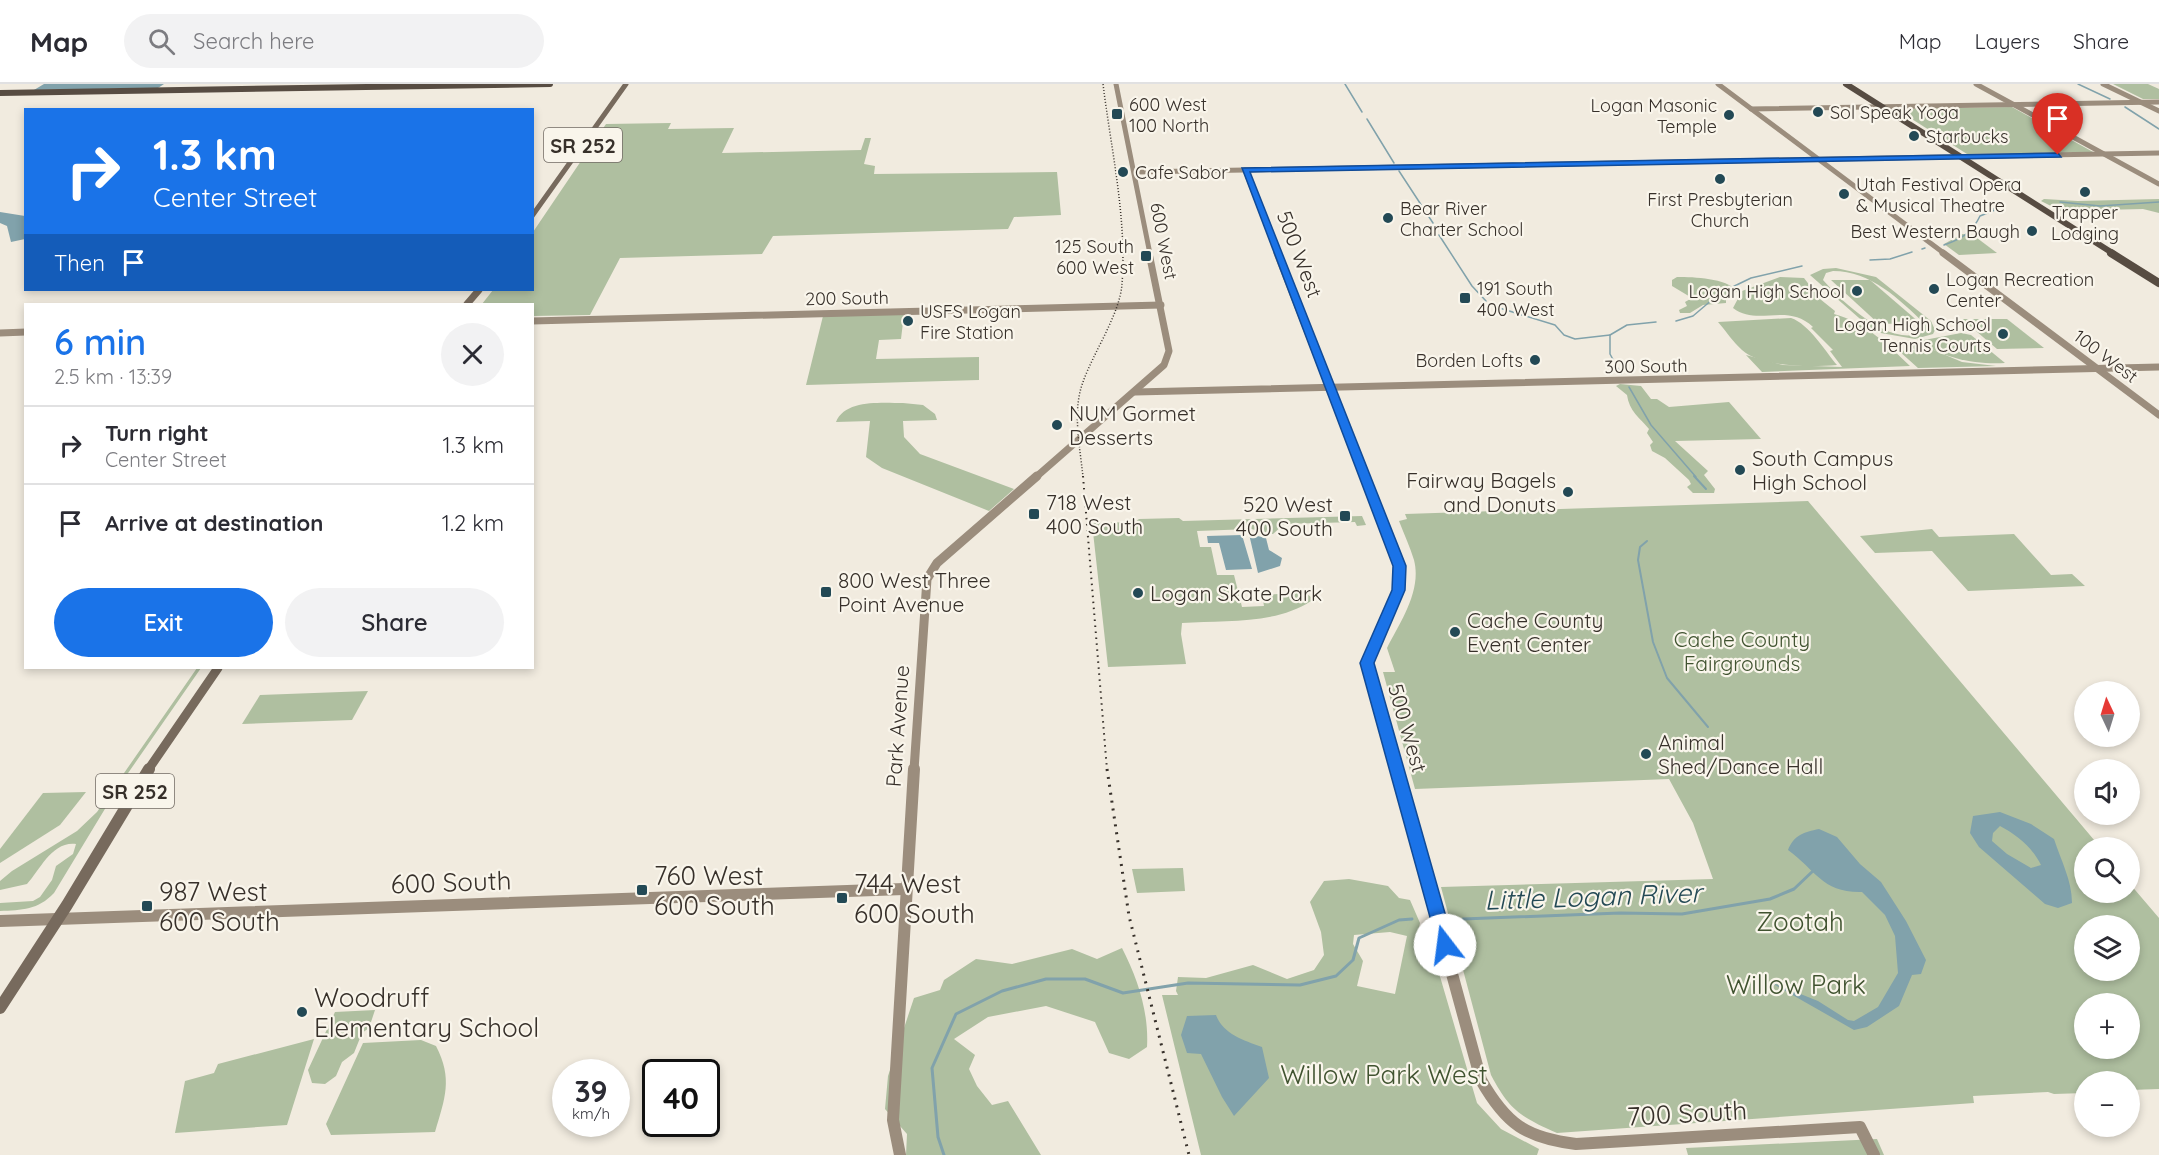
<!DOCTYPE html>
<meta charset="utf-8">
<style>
:root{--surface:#fff;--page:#f2f2f3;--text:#2b2b33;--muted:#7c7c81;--line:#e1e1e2;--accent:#1a73e8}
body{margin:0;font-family:Quicksand,sans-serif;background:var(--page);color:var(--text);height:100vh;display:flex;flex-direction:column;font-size:22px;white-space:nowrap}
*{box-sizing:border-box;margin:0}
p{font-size:20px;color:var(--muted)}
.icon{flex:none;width:33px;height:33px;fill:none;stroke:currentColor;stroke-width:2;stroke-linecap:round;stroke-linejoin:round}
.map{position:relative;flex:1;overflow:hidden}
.drawer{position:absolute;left:24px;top:219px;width:510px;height:366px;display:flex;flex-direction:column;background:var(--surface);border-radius:0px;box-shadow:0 3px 9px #0003}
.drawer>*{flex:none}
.top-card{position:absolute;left:24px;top:24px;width:510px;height:183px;border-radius:0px;box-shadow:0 3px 9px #0003;background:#1a73e8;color:#fff;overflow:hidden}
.needle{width:39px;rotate:356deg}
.tools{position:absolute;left:2074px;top:597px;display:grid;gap:12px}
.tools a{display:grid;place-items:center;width:66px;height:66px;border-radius:50%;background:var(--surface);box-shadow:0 3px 9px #0003;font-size:30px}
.speed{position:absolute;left:552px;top:975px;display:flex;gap:12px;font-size:30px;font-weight:700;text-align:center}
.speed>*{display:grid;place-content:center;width:78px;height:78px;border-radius:50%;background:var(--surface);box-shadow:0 3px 9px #0003;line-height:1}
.speed small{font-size:15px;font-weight:400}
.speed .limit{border:3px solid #111;border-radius:9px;background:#fff;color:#111}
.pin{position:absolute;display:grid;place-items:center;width:51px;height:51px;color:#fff;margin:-62px -26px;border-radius:50% 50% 50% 0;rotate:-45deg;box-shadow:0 0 6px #0007}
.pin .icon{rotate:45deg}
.me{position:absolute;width:66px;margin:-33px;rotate:345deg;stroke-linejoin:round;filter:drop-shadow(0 0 4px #0008)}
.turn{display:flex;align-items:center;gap:21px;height:126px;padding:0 30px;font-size:27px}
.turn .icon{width:78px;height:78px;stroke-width:2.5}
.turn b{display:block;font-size:42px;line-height:51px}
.then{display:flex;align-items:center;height:57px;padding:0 30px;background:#0003;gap:12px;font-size:22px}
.round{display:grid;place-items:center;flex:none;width:63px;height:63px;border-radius:32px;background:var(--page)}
.overview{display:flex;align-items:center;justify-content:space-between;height:102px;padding:0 30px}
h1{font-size:36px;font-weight:600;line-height:45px;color:var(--accent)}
.cta{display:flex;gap:12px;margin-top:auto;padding:12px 30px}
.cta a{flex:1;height:69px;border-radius:36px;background:var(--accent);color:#fff;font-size:24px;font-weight:600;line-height:69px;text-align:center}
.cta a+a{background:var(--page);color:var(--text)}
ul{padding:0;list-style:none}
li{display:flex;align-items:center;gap:18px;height:78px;padding:0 30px;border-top:2px solid var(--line)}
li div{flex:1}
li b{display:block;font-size:22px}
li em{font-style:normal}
header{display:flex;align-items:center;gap:36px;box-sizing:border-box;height:84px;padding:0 30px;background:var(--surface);border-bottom:2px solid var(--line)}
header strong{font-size:28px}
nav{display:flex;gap:33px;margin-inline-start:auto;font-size:21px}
.search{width:420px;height:54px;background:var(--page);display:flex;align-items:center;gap:15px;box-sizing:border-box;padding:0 21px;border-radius:33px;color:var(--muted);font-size:22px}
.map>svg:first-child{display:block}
</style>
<header>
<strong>Map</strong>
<div class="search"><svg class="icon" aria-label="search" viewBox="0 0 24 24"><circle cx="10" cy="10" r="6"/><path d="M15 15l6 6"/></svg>Search here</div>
<nav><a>Map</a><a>Layers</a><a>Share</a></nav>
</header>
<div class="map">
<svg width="2159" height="1071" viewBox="0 0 2159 1071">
<rect width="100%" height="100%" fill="#f1ebdf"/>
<g fill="#afbfa0" fill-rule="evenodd">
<path d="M2113 0H2148L2159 5V15H2143Z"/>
<path d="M2012 23 2093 68 1967 70 1896 25Z"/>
<path d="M671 39 668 45 734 44 722 69 861 66 865 54H871L864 80 875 82 874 90 1057 88 1061 131 1014 133 1008 145 773 152 762 170 620 174 590 231 533 232 532 220H482L493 206H532L533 148 606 40Z"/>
<path d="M2044 115 2078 117 2159 115V129L2143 125 2061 127 2041 117Z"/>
<path d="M1962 150 1973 151 1997 169 1959 171 1944 160Z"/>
<path d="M1836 184 1876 193 1931 237 1935 246 1933 250 1915 255 1875 248 1810 191 1823 185ZM1833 187C1871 187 1899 215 1925 240V246C1895 268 1842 218 1823 196L1826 189Z"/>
<path d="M1677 193C1695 193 1725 194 1738 207L1726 214V219L1703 221 1690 229H1680L1679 226 1687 222 1685 218 1692 214 1672 202V196Z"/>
<path d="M1780 193 1804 194 1820 215 1835 227 1834 230C1865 238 1888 261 1910 282L1762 288 1746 271 1783 281 1842 283 1830 267 1833 266 1811 244 1813 243C1787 218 1758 243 1733 224L1742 207Z"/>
<path d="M1831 196H1870L1920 239 1879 240Z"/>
<path d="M904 230 901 255 879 256 876 275 979 273V296L806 301 823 232Z"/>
<path d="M1791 234C1809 240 1825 267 1837 281 1812 283 1762 284 1742 266 1733 258 1726 247 1718 238Z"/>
<path d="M1962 235H2007L2044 264 1997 265Z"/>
<path d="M1961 249 1971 251 2005 279C1977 281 1941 274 1919 257Z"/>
<path d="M1910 261H1922L1962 278 1996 282 1918 284 1899 267 1915 266Z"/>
<path d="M1620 300 1641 302 1651 315H1657L1669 323 1729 318 1761 355 1675 357 1708 387 1704 391 1715 405 1714 409H1693L1687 403 1691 400 1689 396 1665 374 1652 367 1650 361 1653 358 1647 349 1649 345C1640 334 1629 327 1627 311L1616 302Z"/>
<path d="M903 319 923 321 935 330 937 336 903 337 904 353 920 370 1014 405 989 427 882 384 866 373 870 337 836 338C845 315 883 319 903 319Z"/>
<path d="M1808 417 2100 763 2085 764V808H2130V800L2159 834V1005L2130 1006V998H2085V1009L2054 1010 2048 1008 1973 1012 1974 1019 1557 1049C1521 1033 1510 1027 1491 991L1441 803 1713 795 1693 739 1669 695 1415 705 1383 588H1395L1387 564C1400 538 1422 507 1414 476 1410 463 1404 450 1399 437L1407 435 1405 430ZM2085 842H2130V886H2085ZM2085 920H2130V964H2085Z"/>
<path d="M1362 432 1366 441 1357 442 1355 438 1284 440 1273 450 1251 445 1197 447 1200 463H1211L1217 491H1234L1242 523 1264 522 1262 511 1279 510 1299 504 1311 513V517C1275 541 1223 536 1182 539L1181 550 1186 580 1108 583 1092 439 1135 438 1139 435 1179 434 1183 437Z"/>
<path d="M1932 445 1939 453 2014 450 2051 491 2072 490 2085 502 1968 507 1932 467 1875 469 1860 452Z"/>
<path d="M197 584H201L117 705 54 809C38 826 22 826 0 827V819L33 817 40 813 52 796 56 782 73 770 76 760C52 757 40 786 27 800L0 806V797L12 787 77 747 97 728Z"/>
<path d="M368 607 352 636 242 640 260 611Z"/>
<path d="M86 708 60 741 0 779V765L43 709Z"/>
<path d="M1183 784 1185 807 1137 809 1132 785Z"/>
<path d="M1349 795 1388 802 1399 814 1410 816 1420 839 1418 848H1427L1477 1019 1501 1045 1539 1065 1537 1071H1201L1162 911H1178L1176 907 1178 893 1206 894 1253 881 1287 895 1314 886 1324 871 1321 848 1310 818 1324 797ZM1390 848 1407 852 1395 910 1357 902 1363 877 1353 860 1354 851Z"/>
<path d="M1122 864C1138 895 1149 929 1147 963L1129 975 1109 969 1095 938 1046 922 988 933 954 955 975 971 969 985 977 1002 992 1021 1008 1017 1041 1071H906L907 1050 885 1025 888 992 914 914 940 906 944 896 976 875 1012 880 1072 865 1097 875Z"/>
<path d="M375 926 369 944 362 949 354 969 342 978 336 992 325 1000 312 999 308 986 335 928Z"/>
<path d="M314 955 287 1041 175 1049 185 997 214 989 218 980Z"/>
<path d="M421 956 436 962C453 995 445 1014 435 1048L331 1051 326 1040 363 959Z"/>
<path d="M1877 1055 1884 1071H1688L1686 1064Z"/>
</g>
<g fill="#81a2ab" fill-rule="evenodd">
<path d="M44 0H164L158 4 34 6Z"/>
<path d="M0 128 25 132V155L11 158 7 142 0 139Z"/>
<path d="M1249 450 1266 454 1269 466 1282 474 1280 482 1258 489Z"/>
<path d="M1242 451 1252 485 1226 486 1219 459H1208L1207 452Z"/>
<path d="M2000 728 2031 740 2054 755C2061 777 2072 796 2072 819L2058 824 2045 820 1979 763 1970 749 1973 732ZM2000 742C2017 751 2032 763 2041 781L2031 784 2007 770 1992 757 1993 749Z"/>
<path d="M1819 745 1837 753 1860 780 1881 798 1906 837 1926 876 1921 890 1912 891 1899 922 1867 943 1854 946 1768 897 1818 917 1848 936 1854 937 1878 923 1898 889 1895 852 1885 831 1862 808C1822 809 1816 786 1788 766 1794 751 1804 748 1819 745Z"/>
<path d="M1216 931C1223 950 1243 956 1262 963L1269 994 1234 1032 1222 1013 1201 970 1187 969 1181 951 1187 932Z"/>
</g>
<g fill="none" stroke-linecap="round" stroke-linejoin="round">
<g stroke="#81a2ab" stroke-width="1.5">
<path d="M1345 0 1362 28"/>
<path d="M2078 0 2110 15"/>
<path d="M2125 23 2159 45"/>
<path d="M1367 35 1394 79"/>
<path d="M1399 87 1433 139"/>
<path d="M2060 118 2100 122 2159 118"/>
<path d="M1439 151 1472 202 1486 217"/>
<path d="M1944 161C1961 155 1972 149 1980 132L1995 126 1986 119 1994 118"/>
<path d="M1922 165 1925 164"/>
<path d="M1870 176 1890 175 1912 168"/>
<path d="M1493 222 1555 241 1564 251 1575 255 1610 251"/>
<path d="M1676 237 1693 232 1720 209 1751 194 1802 182"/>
<path d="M1621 290 1610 270V251L1627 241 1656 238"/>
<path d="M1629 303 1651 341 1696 393"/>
</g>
<g stroke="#81a2ab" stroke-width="2">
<path d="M1694 392 1706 405"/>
<path d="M1647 457 1640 463 1638 476 1653 558 1667 594 1708 643"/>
</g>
<g stroke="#81a2ab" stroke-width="3">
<path d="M1463 835 1620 829 1682 830 1770 815 1794 805 1814 786"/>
<path d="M944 1071 938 1053 932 984 956 930 1002 907 1046 895H1085L1123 909 1188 899 1300 901 1336 892 1353 876 1359 854 1399 836 1412 835"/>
</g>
<g stroke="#9b8d7d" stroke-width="5">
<path d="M1116 0 1150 170"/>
<path d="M1718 0 1945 170"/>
<path d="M1976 0 2159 100"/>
<path d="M2103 0 2159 27"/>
<path d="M1751 25 2159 18"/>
<path d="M1245 86 1278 170"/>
<path d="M1135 88 2159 69"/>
</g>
<g stroke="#9b8d7d" stroke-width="7">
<path d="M1277 169 1364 393"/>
<path d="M1943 169 2159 331"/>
<path d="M532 237 1161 221"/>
<path d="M0 249 26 248"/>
<path d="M1135 308 2159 283"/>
<path d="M1036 393 1164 281 1169 267 1149 169"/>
</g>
<g stroke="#9b8d7d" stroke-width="9">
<path d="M1364 392 1399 482 1398 506 1367 579 1396 686"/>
<path d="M914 686 927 495 937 479 1037 392"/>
</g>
<g stroke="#9b8d7d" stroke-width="12">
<path d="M1396 685 1481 996C1506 1040 1526 1054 1576 1060L1860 1043 1874 1071"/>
<path d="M0 837 904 805"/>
<path d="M900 1071 893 1036 914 685"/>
</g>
<path stroke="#776a5d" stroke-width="5" d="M532 132 626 0"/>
<path stroke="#776a5d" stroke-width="7" d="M467 220 479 206"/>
<path stroke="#776a5d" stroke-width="9" d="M148 686 218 584"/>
<path stroke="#776a5d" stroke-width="12" d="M0 924 67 821 149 685"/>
<g stroke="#574c42" stroke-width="6">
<path d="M1846 0 2114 170"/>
<path d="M0 9 550 0"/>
</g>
<path stroke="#574c42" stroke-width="8" d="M2111 169 2159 199"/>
<path stroke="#37302a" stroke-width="1.5" stroke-dasharray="1 2" stroke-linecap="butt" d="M1083 393C1080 363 1072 327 1083 298 1093 269 1120 230 1122 200 1127 134 1111 65 1103 0"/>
<path stroke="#37302a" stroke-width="2" stroke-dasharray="1.5 4.5" stroke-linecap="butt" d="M1083 392 1107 686"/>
<path stroke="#37302a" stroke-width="3" stroke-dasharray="2 6" stroke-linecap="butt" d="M1107 685 1129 832 1189 1071"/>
</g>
<path fill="#1a73e8" stroke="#114b97" stroke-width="1.5" d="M2058 69 2061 73 1250 88 1406 482 1405 506 1374 579 1454 861 1452 866 1445 869 1439 866 1360 579 1392 506 1393 482 1242 84Z"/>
<g fill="#234955" stroke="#f9f5eb" stroke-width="2">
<circle cx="1818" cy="28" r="6"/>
<rect x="1111" y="24" width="12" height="12" rx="3"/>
<circle cx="1729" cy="31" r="6"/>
<circle cx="1914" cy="52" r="6"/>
<circle cx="1123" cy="88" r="6"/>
<circle cx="1720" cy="95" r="6"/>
<circle cx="2085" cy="108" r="6"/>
<circle cx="1844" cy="110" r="6"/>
<circle cx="1388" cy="134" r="6"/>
<circle cx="2032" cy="147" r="6"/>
<rect x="1140" y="166" width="12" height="12" rx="3"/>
<circle cx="1934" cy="205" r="6"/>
<circle cx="1857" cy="207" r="6"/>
<rect x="1459" y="208" width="12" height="12" rx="3"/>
<circle cx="908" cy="237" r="6"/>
<circle cx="2003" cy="250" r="6"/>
<circle cx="1535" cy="276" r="6"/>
<circle cx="1057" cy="341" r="6"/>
<circle cx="1740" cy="386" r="6"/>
<circle cx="1568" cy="408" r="6"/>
<rect x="1028" y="424" width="12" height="12" rx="3"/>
<rect x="1339" y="426" width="12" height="12" rx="3"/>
<rect x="820" y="502" width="12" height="12" rx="3"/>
<circle cx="1138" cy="509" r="6"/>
<circle cx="1455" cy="548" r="6"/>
<circle cx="1646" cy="670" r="6"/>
<rect x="636" y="800" width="12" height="12" rx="3"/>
<rect x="836" y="808" width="12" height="12" rx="3"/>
<rect x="141" y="816" width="12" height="12" rx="3"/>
<circle cx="302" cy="928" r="6"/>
</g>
<g text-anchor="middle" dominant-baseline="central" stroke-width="4.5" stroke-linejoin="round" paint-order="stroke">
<g font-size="18" fill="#37302a" stroke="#f9f5eb" text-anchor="start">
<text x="1129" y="20">600 West<tspan x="1129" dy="21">100 North</tspan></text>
<text x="1717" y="21" text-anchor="end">Logan Masonic<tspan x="1717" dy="21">Temple</tspan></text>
<text x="1830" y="28">Sol Speak Yoga</text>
<text x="1926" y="52">Starbucks</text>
<text x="1135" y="88">Cafe Sabor</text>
<text x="1856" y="100">Utah Festival Opera<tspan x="1856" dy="21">&amp; Musical Theatre</tspan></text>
<text x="1720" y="115" text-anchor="middle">First Presbyterian<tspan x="1720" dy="21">Church</tspan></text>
<text x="1400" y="124">Bear River<tspan x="1400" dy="21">Charter School</tspan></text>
<text x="2085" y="128" text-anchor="middle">Trapper<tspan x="2085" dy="21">Lodging</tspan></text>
<text x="2020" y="147" text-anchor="end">Best Western Baugh</text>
<text x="1134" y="162" text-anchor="end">125 South<tspan x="1134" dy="21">600 West</tspan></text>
<text x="1946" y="195">Logan Recreation<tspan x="1946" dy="21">Center</tspan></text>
<text x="1477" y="204">191 South<tspan x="1477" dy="21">400 West</tspan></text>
<text x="1845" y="207" text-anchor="end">Logan High School</text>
<text x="920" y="227">USFS Logan<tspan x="920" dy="21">Fire Station</tspan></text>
<text x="1991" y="240" text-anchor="end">Logan High School<tspan x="1991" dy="21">Tennis Courts</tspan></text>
<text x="1523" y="276" text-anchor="end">Borden Lofts</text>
</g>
<g font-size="18" fill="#37302a" stroke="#f9f5eb">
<text transform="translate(1164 157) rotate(79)">600 West</text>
<text transform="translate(847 214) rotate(-1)">200 South</text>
<text transform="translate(2106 272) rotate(37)">100 West</text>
<text transform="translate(1646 282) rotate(-1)">300 South</text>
</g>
<g fill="#f9f5eb" stroke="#716b64" stroke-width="1.5">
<rect x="544" y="44" width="78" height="34" rx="4.5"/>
<rect x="96" y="690" width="78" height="34" rx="4.5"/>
</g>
<g font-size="20" font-weight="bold" fill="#37302a">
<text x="583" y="61">SR 252</text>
<text x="135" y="707">SR 252</text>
</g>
<g font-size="21" fill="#37302a" stroke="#f9f5eb">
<text transform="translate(1300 170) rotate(69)">500 West</text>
<text transform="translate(897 642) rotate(-86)">Park Avenue</text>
<text transform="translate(1408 644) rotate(74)">500 West</text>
</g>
<g font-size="21" fill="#37302a" stroke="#f9f5eb" text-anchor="start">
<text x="1069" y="329">NUM Gormet<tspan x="1069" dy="24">Desserts</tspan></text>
<text x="1752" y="374">South Campus<tspan x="1752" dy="24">High School</tspan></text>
<text x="1556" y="396" text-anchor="end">Fairway Bagels<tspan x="1556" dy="24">and Donuts</tspan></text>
<text x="1046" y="418">718 West<tspan x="1046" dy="24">400 South</tspan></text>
<text x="1333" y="420" text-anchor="end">520 West<tspan x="1333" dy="24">400 South</tspan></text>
<text x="838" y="496">800 West Three<tspan x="838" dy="24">Point Avenue</tspan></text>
<text x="1150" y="509">Logan Skate Park</text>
<text x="1467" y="536">Cache County<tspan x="1467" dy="24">Event Center</tspan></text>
<text x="1658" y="658">Animal<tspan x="1658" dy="24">Shed/Dance Hall</tspan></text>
</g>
<g font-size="21" fill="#405330" stroke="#f9f5eb">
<text x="1742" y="555">Cache County<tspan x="1742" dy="24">Fairgrounds</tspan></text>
</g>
<g font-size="26" fill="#37302a" stroke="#f9f5eb" text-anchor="start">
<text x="654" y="791">760 West<tspan x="654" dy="30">600 South</tspan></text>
<text x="854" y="799">744 West<tspan x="854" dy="30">600 South</tspan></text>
<text x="159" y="807">987 West<tspan x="159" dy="30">600 South</tspan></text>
<text x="314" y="913">Woodruff<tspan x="314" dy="30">Elementary School</tspan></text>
</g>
<g font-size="26" fill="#37302a" stroke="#f9f5eb">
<text transform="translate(451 798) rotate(-2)">600 South</text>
<text transform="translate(1687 1029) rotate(-3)">700 South</text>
</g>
<g font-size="26" fill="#405330" stroke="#f9f5eb">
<text x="1800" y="837">Zootah</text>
<text x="1796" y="900">Willow Park</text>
<text x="1384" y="990">Willow Park West</text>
</g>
<g font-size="27" font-style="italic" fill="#234955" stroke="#f9f5eb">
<text transform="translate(1593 812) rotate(-2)">Little Logan River</text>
</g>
</g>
</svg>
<div class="tools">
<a><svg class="needle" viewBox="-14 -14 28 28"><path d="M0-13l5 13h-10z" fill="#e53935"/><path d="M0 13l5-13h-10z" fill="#7c7c81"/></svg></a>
<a><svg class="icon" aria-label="sound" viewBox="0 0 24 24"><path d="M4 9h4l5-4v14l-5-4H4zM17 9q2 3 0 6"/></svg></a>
<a><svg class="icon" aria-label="search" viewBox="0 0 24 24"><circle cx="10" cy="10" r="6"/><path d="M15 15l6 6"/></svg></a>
<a><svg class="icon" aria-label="layers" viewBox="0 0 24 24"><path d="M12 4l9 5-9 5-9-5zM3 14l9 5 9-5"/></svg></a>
<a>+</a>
<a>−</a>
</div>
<div class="speed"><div>39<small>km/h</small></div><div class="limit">40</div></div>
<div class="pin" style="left:2058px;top:71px;background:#d93025"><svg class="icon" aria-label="arrive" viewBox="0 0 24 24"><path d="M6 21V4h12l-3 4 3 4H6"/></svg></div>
<svg class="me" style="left:1445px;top:861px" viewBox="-20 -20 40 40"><circle r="19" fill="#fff"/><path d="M0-13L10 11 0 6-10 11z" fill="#1a73e8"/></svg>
<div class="top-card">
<div class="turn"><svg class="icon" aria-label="right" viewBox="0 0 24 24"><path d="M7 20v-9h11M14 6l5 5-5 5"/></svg><div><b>1.3 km</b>Center Street</div></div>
<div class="then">Then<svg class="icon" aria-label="arrive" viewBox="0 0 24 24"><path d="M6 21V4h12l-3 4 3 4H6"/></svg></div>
</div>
<section class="drawer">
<div class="overview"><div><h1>6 min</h1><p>2.5 km · 13:39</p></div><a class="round"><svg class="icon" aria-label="close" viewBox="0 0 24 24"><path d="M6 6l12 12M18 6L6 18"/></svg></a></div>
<ul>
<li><svg class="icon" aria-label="right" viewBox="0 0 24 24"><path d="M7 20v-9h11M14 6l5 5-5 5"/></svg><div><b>Turn right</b><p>Center Street</p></div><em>1.3 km</em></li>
<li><svg class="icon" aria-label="arrive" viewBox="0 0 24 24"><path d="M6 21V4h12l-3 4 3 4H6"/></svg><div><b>Arrive at destination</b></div><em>1.2 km</em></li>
</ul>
<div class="cta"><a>Exit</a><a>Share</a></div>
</section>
</div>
